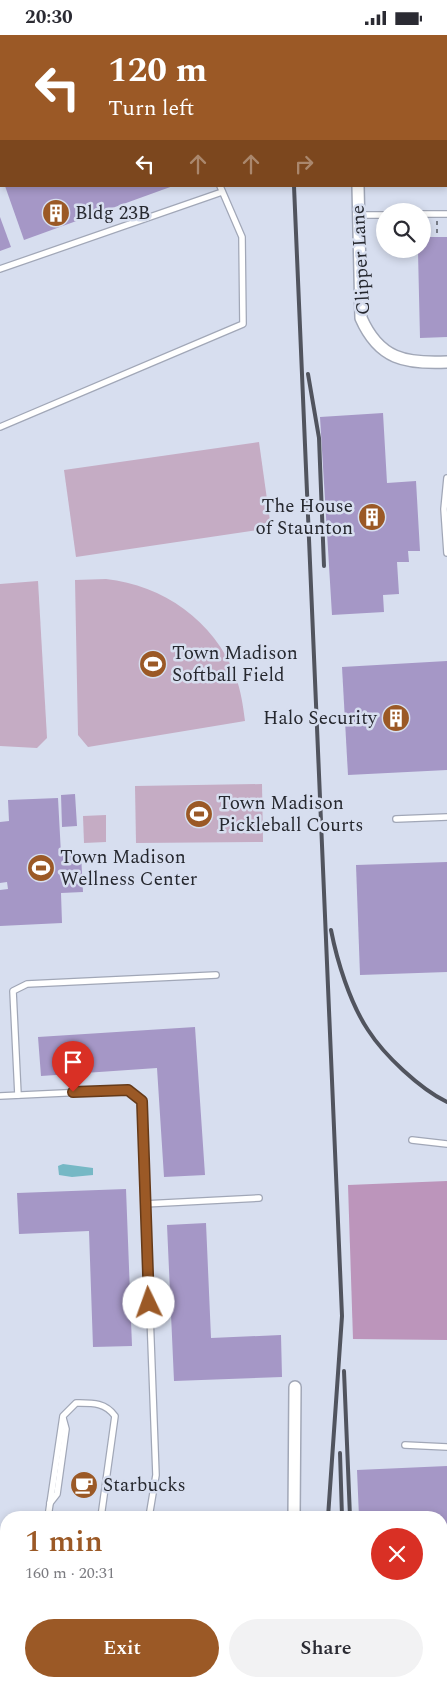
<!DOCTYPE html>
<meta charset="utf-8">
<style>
:root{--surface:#fff;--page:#f2f2f3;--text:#2b2b33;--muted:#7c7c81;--accent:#9b5926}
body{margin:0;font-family:Spectral,serif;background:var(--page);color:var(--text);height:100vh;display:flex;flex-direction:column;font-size:19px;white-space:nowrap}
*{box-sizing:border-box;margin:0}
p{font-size:16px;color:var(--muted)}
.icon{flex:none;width:28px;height:28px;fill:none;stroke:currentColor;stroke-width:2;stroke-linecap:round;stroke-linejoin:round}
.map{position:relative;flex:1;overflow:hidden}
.panel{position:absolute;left:0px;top:1476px;width:448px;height:176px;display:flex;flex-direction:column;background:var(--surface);border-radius:20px 20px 0 0;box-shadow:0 2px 8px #0003}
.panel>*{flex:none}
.guide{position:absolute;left:0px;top:0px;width:448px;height:152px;box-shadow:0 2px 8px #0003;background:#9b5926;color:#fff;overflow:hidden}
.buttons{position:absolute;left:376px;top:168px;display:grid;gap:10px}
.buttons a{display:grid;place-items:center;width:55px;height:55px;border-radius:50%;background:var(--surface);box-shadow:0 2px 8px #0003;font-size:25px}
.pin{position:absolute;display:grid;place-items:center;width:42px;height:42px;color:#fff;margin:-51px -21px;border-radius:50% 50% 50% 0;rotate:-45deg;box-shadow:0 0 5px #0007}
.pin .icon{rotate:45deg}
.me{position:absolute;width:55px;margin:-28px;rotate:357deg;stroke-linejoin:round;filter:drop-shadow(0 0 4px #0008)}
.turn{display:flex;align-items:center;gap:18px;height:105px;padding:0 25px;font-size:22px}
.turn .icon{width:65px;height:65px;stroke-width:2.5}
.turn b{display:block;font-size:35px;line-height:42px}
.lanes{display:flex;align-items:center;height:48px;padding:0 25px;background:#0003;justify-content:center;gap:25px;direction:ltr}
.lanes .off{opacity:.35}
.round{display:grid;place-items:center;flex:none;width:52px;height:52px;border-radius:26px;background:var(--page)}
.summary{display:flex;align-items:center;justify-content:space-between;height:85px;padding:0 25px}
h1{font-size:30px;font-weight:600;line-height:38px;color:var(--accent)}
.action{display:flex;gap:10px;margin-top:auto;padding:10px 25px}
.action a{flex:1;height:58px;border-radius:30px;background:var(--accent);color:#fff;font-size:20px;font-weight:600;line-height:58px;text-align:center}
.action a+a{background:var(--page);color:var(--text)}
.status{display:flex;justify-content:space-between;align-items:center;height:35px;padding:0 25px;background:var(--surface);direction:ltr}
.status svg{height:14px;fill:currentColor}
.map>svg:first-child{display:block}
</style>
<div class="status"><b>20:30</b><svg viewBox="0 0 49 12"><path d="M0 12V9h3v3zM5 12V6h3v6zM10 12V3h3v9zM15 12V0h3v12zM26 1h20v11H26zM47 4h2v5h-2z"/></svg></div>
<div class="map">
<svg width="447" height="1652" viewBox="0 0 447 1652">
<rect width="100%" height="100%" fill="#d7deef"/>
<g fill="#c5acc4">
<path d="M259 407 271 493 76 522 64 435Z"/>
<path d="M106 544C163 550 214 586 235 640 241 655 243 671 245 686L88 712 78 700 75 545Z"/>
<path d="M38 546 47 703 37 713 0 711V549Z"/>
<path d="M262 749 263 807 136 808 135 751Z"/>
<path d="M106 780V807L84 808 83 781Z"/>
</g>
<path fill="#bc95bb" d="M447 1146V1305L353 1304 348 1150Z"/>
<path fill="#76b8c5" d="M63 1129 93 1133V1140L72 1142 59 1140 58 1131Z"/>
<g fill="#a597c6">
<path d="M5 151H173L24 205Z"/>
<path d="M0 182 11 212 0 216Z"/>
<path d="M422 202H447V302L420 303 418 217H409V214H422Z"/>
<path d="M383 378 387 448 416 446 420 516H408L409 527H397L399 559 383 560 384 577 332 580 320 382Z"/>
<path d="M447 626V735L348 740 342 632Z"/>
<path d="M75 759 77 791 62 792 61 760Z"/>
<path d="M58 763 61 819H81L83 857 61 858 62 888 0 891V855L8 854 7 847 0 848V787L9 786 8 765Z"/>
<path d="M447 827V937L360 940 356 830Z"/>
<path d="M195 992 205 1140 164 1142 157 1033 41 1041 38 1002Z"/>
<path d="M126 1154 132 1311 93 1312 89 1196 19 1199 17 1158Z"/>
<path d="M206 1188 211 1303 281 1300 282 1342 174 1346 167 1190Z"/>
<path d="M447 1431V1652H365V1646H441V1482H359L357 1435Z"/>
<path d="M44 1646H72L71 1652H43Z"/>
<rect x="156" y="1646" width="44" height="6"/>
</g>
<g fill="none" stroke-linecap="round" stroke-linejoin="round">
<g stroke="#a1a7b7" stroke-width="8">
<g id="lane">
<path d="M396 0V1"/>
<path d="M446 56H447"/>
<path d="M446 140H447"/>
<path d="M422 179H447"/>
<path d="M358 180H385"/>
<path d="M0 234 222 157"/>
<path d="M0 392 243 289 242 202 220 151"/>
<path d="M447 443 444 474 447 518"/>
<path d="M396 784 447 782"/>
<path d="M18 1060 13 956 27 949 216 940"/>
<path d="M0 1061 128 1055 142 1066 156 1440 149 1482"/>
<path d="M412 1105 447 1109"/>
<path d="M144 1169 259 1163"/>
<path d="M405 1410 447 1412"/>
<path d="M50 1468 57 1459 66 1394 63 1383"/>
<path d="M48 1482 63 1381 76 1368C92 1368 105 1367 115 1381L101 1482"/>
<path d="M0 1597 3 1600"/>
<path d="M229 1646V1652"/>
<path d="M123 1652V1646"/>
<path d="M144 1652 145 1646"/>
</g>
</g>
<g stroke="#a1a7b7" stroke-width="14">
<g id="street">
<path d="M355 0V1"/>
<path d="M0 88H1"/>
<path d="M358 151 361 283C379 324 405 329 447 327"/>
<path d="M294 1482 295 1352"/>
</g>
</g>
<g stroke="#a1a7b7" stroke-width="19">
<g id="secondary">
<path d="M0 1514 6 1516"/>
<path d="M279 1646 282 1652"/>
</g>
</g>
<path stroke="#777c87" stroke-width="2" stroke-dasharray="4 4" stroke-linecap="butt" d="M437 186V202"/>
<use href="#lane" stroke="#fff" stroke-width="5.5"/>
<use href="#street" stroke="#fff" stroke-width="11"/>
<use href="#secondary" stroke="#e7f3fd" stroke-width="16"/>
<g stroke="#51545e" stroke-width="4">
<path d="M268 0 269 1"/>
<path d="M288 1V0"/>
<path d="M294 151 342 1281 328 1482"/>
<path d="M308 339 319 403 324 531"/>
<path d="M331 895C337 926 350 968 368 995 384 1020 420 1054 447 1067"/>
<path d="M344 1336 350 1482"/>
<path d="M340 1418 342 1482"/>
<path d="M329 1646V1652"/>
</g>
</g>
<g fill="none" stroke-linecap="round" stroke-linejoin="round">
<g stroke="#653a19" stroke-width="12">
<path id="route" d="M73 1057 128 1055 142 1066 149 1268"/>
</g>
<use href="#route" stroke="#9b5926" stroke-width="9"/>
</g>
<defs>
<g id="building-disc" transform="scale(1.4375)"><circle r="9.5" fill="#9b5926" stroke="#d7deef"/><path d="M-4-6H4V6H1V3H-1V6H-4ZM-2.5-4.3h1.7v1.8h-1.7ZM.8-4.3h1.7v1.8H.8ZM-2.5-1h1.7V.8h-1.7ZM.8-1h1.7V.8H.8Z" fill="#fff"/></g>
<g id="stadium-disc" transform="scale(1.4375)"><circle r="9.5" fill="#9b5926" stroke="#d7deef"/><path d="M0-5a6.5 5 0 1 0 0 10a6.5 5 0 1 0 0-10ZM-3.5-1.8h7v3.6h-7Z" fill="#fff"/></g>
<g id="cafe-disc" transform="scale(1.4375)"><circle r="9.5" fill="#9b5926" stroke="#d7deef"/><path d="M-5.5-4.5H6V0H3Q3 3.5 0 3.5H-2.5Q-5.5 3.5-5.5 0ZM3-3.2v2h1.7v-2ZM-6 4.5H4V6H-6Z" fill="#fff"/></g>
</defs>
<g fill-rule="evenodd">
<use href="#building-disc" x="56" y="178"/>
<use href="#building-disc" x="372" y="482"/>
<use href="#stadium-disc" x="153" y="629"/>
<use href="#building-disc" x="396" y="683"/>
<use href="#stadium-disc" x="199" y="779"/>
<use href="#stadium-disc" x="41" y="833"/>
<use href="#cafe-disc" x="84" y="1450"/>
</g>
<g text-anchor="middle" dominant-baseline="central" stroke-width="5" stroke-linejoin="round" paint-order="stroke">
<g font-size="19" fill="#26282f" stroke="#d7deef" text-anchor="start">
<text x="75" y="178">Bldg 23B</text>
<text x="353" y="471" text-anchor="end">The House<tspan x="353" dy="22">of Staunton</tspan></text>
<text x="172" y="618">Town Madison<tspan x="172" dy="22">Softball Field</tspan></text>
<text x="377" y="683" text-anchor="end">Halo Security</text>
<text x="218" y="768">Town Madison<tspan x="218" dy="22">Pickleball Courts</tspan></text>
<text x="60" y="822">Town Madison<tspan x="60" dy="22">Wellness Center</tspan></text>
<text x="103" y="1450">Starbucks</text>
</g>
<g font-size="19" fill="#26282f" stroke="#d7deef">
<text transform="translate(361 225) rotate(-93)">Clipper Lane</text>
</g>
</g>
</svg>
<div class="buttons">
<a><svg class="icon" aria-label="search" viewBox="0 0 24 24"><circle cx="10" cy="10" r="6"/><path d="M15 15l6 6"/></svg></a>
</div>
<div class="pin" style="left:73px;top:1057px;background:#d93025"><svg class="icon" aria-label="arrive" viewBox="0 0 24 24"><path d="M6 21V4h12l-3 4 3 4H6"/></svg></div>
<svg class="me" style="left:149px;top:1268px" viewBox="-20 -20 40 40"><circle r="19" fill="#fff"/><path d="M0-13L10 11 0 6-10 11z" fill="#9b5926"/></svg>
<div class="guide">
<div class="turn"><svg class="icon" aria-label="left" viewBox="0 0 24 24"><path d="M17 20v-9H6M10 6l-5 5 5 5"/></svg><div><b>120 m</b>Turn left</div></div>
<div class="lanes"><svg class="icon" aria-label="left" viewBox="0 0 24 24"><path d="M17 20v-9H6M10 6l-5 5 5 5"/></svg><svg class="icon off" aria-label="ahead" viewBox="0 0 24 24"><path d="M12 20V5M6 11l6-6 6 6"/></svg><svg class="icon off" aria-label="ahead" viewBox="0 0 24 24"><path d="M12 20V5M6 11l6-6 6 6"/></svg><svg class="icon off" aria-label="right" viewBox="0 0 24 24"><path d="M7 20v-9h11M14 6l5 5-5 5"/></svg></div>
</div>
<section class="panel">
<div class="summary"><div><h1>1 min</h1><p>160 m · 20:31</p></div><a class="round" style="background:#d93025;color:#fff"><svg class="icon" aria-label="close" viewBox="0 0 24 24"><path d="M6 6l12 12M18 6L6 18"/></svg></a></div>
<div class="action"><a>Exit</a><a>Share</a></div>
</section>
</div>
